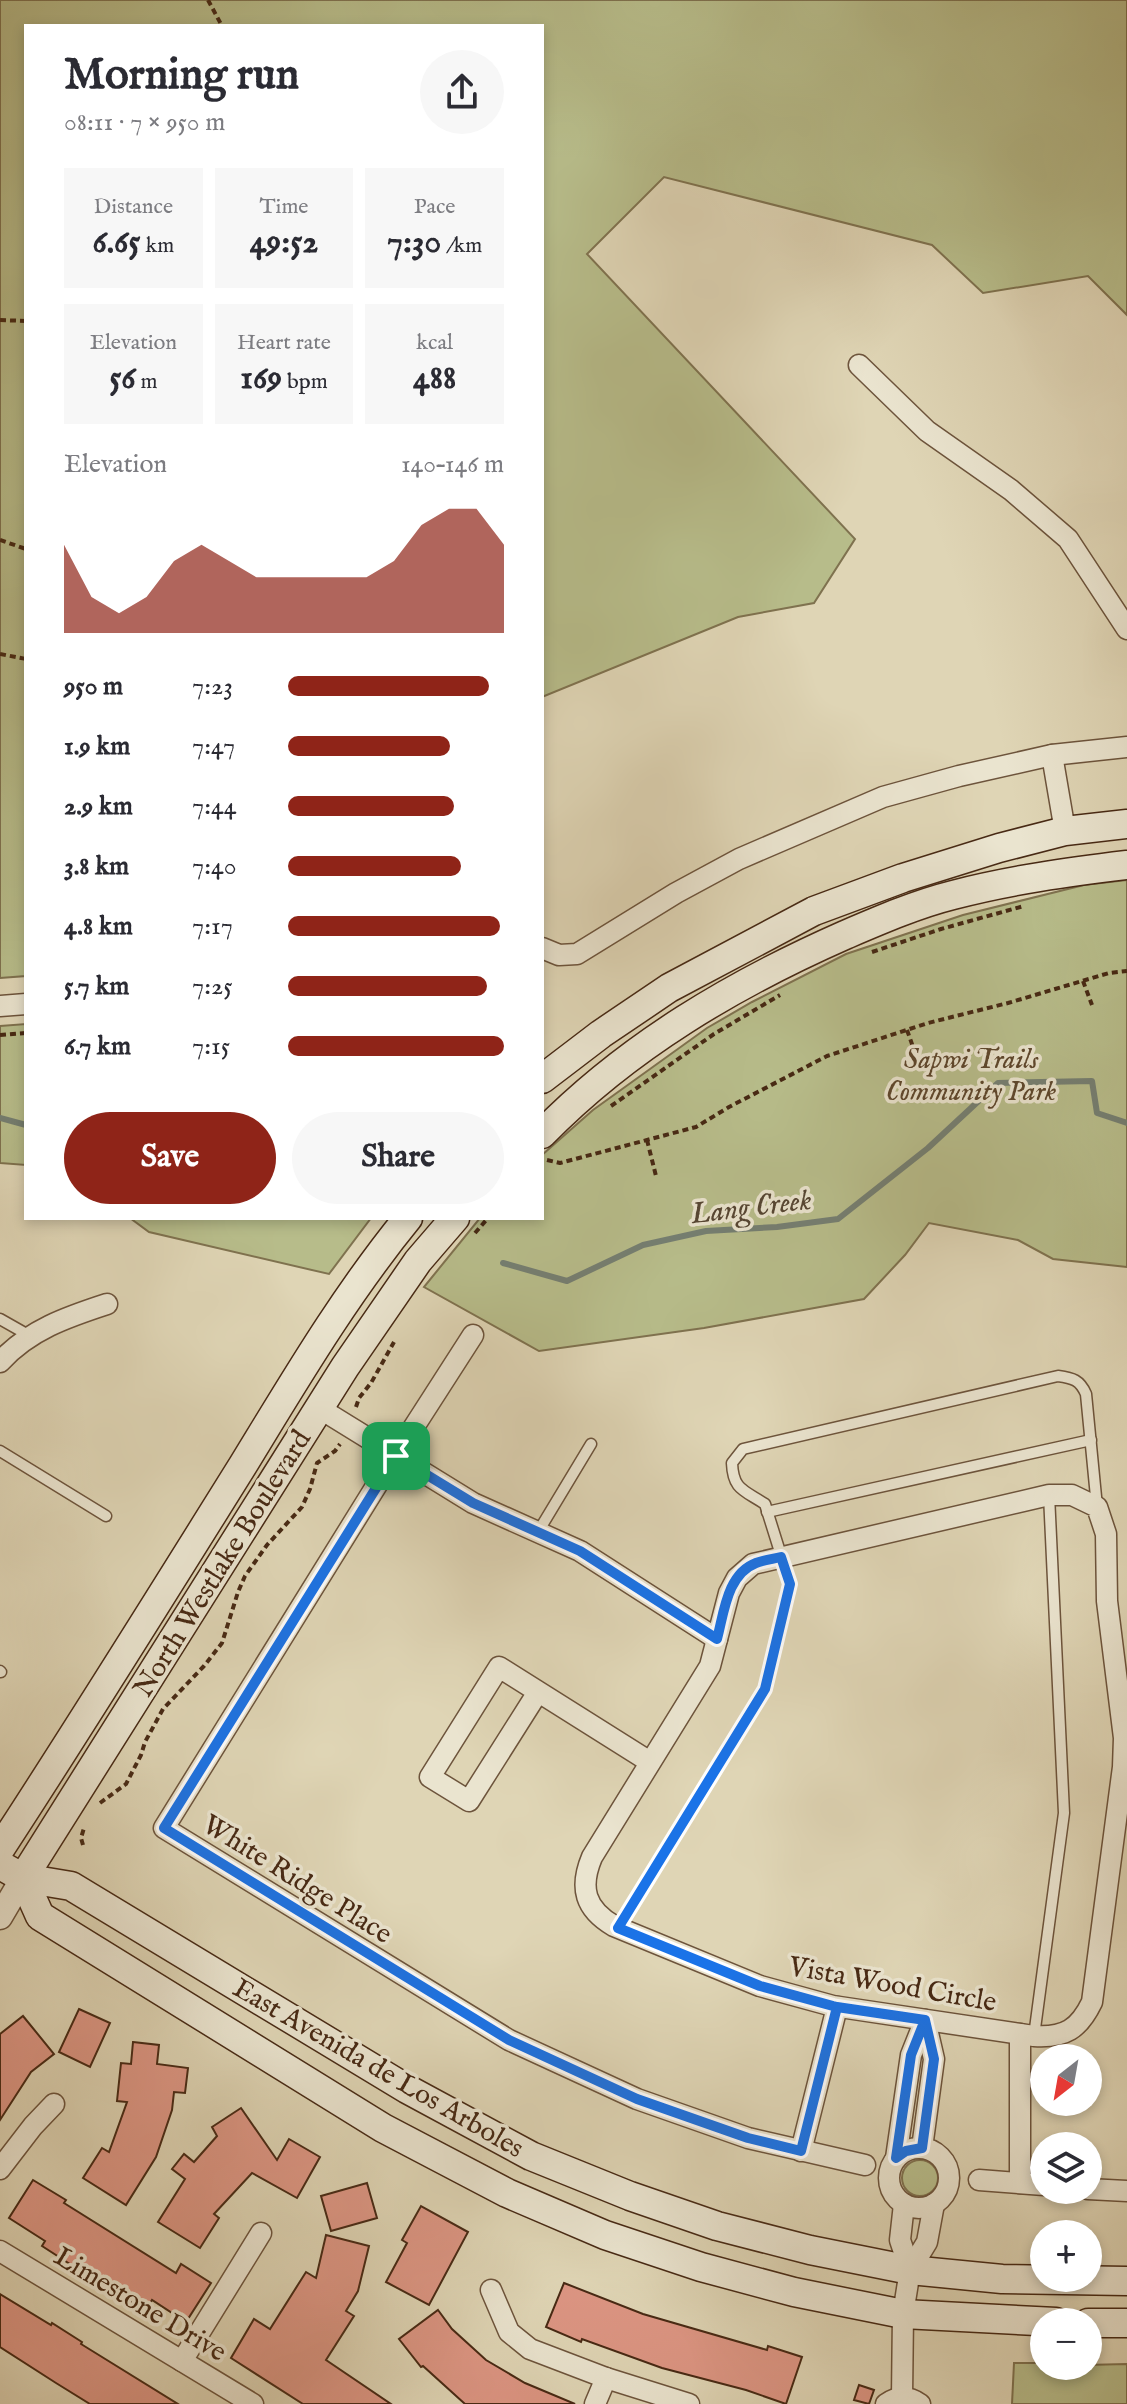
<!DOCTYPE html>
<meta charset="utf-8">
<style>
body{margin:0;font-family:"IM FELL English",serif;background:#f7f7f7;color:#2b2b33;height:100vh;display:flex;flex-direction:column;font-size:30px;white-space:nowrap}
*{box-sizing:border-box;margin:0}
p{font-size:26px;color:#7c7c81}
.icon{flex:none;width:44px;height:44px;fill:none;stroke:currentColor;stroke-width:2;stroke-linecap:round;stroke-linejoin:round}
.map{position:relative;flex:1;overflow:hidden}
.sheet{position:absolute;left:24px;top:24px;width:520px;height:1196px;display:flex;flex-direction:column;background:#fff;border-radius:0px;box-shadow:0 4px 12px #0003}
.sheet>*{flex:none}
.needle{width:52px;rotate:211deg}
.fabs{position:absolute;left:1030px;top:2044px;display:grid;gap:16px}
.fabs a{display:grid;place-items:center;width:72px;height:72px;border-radius:50%;background:#fff;box-shadow:0 4px 12px #0003;font-size:40px}
.pin{position:absolute;display:grid;place-items:center;width:68px;height:68px;color:#fff;margin:-34px;border-radius:16px;box-shadow:0 4px 12px #0006}
.round{display:grid;place-items:center;flex:none;width:84px;height:84px;border-radius:42px;background:#f7f7f7}
.summary{display:flex;align-items:center;justify-content:space-between;height:136px;padding:0 40px}
h1{font-size:44px;font-weight:700;line-height:60px}
.figures{display:grid;grid-template-columns:repeat(3,1fr);gap:12px;height:136px;padding:8px 40px}
.figures div{display:grid;align-content:center;border-radius:0px;background:#f7f7f7;text-align:center}
.figures b{font-size:34px;font-weight:700}
.figures small{font-size:22px;font-weight:400}
.figures p{font-size:22px}
.chart{height:224px;padding:16px 40px}
.chart p{display:flex;justify-content:space-between}
.chart svg{width:100%;height:144px;margin-top:8px;fill:#8f2418;opacity:.7}
.primary-button{display:flex;gap:16px;margin-top:auto;padding:16px 40px}
.primary-button a{flex:1;height:92px;border-radius:48px;background:#8f2418;color:#fff;font-size:32px;font-weight:700;line-height:92px;text-align:center}
.primary-button a+a{background:#f7f7f7;color:#2b2b33}
ul{padding:0 40px;list-style:none;font-size:26px}
li{display:grid;grid-template-columns:128px 96px 1fr;align-items:center;height:60px}
li i{height:20px;border-radius:10px;background:#8f2418}
.map>svg:first-child{display:block}
.green{fill:#b7bc8a;stroke:#7f724f;stroke-width:2}
.lines{fill:none;stroke-linecap:round;stroke-linejoin:round}
.stream{stroke:#757f72;stroke-width:6}
.building{fill:#dd9684;stroke:#472914;stroke-width:2}
.service-casing{stroke:#6d543c;stroke-width:13}
.minor-casing{stroke:#6d543c;stroke-width:23}
.tertiary-casing{stroke:#6d543c;stroke-width:27}
.secondary-casing{stroke:#472914;stroke-width:31}
.path{stroke:#472914;stroke-width:4;stroke-dasharray:6 4;stroke-linecap:butt}
.service{stroke:#eae4cf;stroke-width:10}
.minor{stroke:#eae4cf;stroke-width:20}
.tertiary{stroke:#eae4cf;stroke-width:24}
.secondary{stroke:#eae4cf;stroke-width:28}
.route-casing{stroke:#fff;stroke-width:16}
.route{stroke:#1a73e8;stroke-width:10}
.labels{text-anchor:middle;stroke-width:7;stroke-linejoin:round;paint-order:stroke}
.park-label{font-size:28px;font-style:italic;fill:#5d462c;stroke:#eae4cf}
.street-label{font-size:28px;fill:#472914;stroke:#eae4cf}
.water-label{font-size:30px;font-style:italic;fill:#564633;stroke:#eae4cf}
</style>
<div class="map">
<svg width="1127" height="2404" viewBox="0 0 1127 2404">
<rect width="100%" height="100%" fill="#dfd5b5"/>
<filter id="stains"><feTurbulence type="fractalNoise" baseFrequency=".0025" numOctaves="4"/><feColorMatrix values="0 0 0 0 .2 0 0 0 0 .09 0 0 0 0 .02 0 0 0 .5 -.17"/></filter>
<radialGradient id="worn" r=".72"><stop offset=".6" stop-color="#630" stop-opacity="0"/><stop offset="1" stop-color="#630" stop-opacity=".3"/></radialGradient>
<g class="green">
<polygon points="0,0 1127,0 1127,315 1088,276 983,293 932,245 664,177 587,254 855,539 814,603 738,617 542,697 542,26 26,26 26,976 0,978"/>
<polygon points="1127,880 1127,1267 1053,1259 1018,1240 929,1223 905,1255 864,1299 704,1328 539,1351 424,1287 480,1218 542,1218 542,1155 593,1110 707,1028 752,1002 846,954 963,915 1084,885"/>
<polygon points="26,1024 26,1165 0,1163 0,1026"/>
<polygon points="130,1218 371,1218 329,1274 149,1232"/>
<circle cx="920" cy="2178" r="18"/>
<polygon points="1014,2363 1044,2363 1044,2366 1127,2364 1127,2404 1012,2404"/>
</g>
<g class="lines">
<g class="stream">
<polyline points="0,1118 26,1125"/>
<polyline points="503,1263 567,1281 643,1245 706,1231 777,1227 838,1219 928,1148 998,1083 1092,1081 1097,1113 1127,1123"/>
</g>
</g>
<g class="building">
<polygon points="79,2009 110,2023 90,2067 59,2052"/>
<polygon points="23,2016 54,2054 31,2072 0,2120 0,2034"/>
<polygon points="133,2042 159,2045 157,2064 188,2068 185,2093 174,2092 172,2110 156,2157 126,2205 83,2178 102,2148 109,2152 127,2102 117,2101 121,2063 131,2064"/>
<polygon points="241,2108 277,2160 289,2139 320,2157 297,2198 252,2173 214,2214 219,2218 200,2248 158,2222 185,2179 172,2169 184,2154 194,2162 217,2136 212,2127"/>
<polygon points="33,2180 66,2200 64,2203 176,2273 181,2264 211,2283 186,2322 152,2300 145,2311 75,2264 73,2266 42,2246 45,2241 9,2218"/>
<polygon points="367,2183 377,2218 331,2231 321,2196"/>
<polygon points="421,2206 468,2232 429,2305 386,2282 407,2243 402,2240"/>
<polygon points="326,2235 369,2246 358,2291 346,2311 354,2316 326,2360 391,2404 303,2404 231,2358 254,2319 270,2329 306,2272 316,2278"/>
<polygon points="564,2283 643,2314 767,2350 768,2346 802,2357 786,2404 746,2390 662,2368 582,2339 581,2342 546,2327"/>
<polygon points="0,2294 51,2325 52,2323 82,2342 81,2344 178,2404 90,2404 56,2383 0,2347"/>
<polygon points="438,2310 452,2329 486,2360 525,2383 575,2404 465,2404 423,2366 421,2367 399,2339"/>
<polygon points="859,2385 874,2390 869,2404 854,2400"/>
</g>
<g class="lines">
<defs>
<g id="service">
<polyline points="0,1319 30,1336"/>
<polyline points="0,1451 106,1516"/>
<polyline points="767,1512 1091,1440"/>
<polyline points="538,1532 591,1444"/>
<polyline points="0,1671 1,1672"/>
<path d="M618,1928l147,-239 25,-105 -25,-80c-21,-14 -32,-14 -33,-41l11,-14 315,-73c15,2 22,4 28,18l11,113"/>
<polyline points="1034,2036 1064,1813 1049,1495"/>
</g>
<g id="minor">
<polyline points="859,365 927,431 1011,490 1068,539 1127,629"/>
<polyline points="1052,755 1065,831"/>
<polyline points="542,948 559,955 577,954 676,893 739,859 883,797 959,776 1052,755 1127,747"/>
<polyline points="0,1006 26,1004"/>
<polyline points="473,1335 383,1475 164,1828 509,2040 637,2099 748,2138 865,2165"/>
<path d="M0,1362c29,-32 67,-45 107,-58"/>
<polyline points="319,1408 473,1503 580,1551 717,1639"/>
<path d="M1049,1495h23l25,12 9,27 1,67 17,137 -1,29 -31,235c-13,27 -27,36 -58,34l-201,-30 -73,-20 -146,-60c-29,-17 -35,-38 -22,-69l118,-191 19,-73 8,-15 16,-14z"/>
<polyline points="538,1692 469,1801 430,1777 499,1667 650,1762"/>
<circle cx="919" cy="2178" r="30"/>
<polyline points="922,2148 934,2059 925,2020"/>
<polyline points="801,2151 837,2007"/>
<polyline points="896,2158 911,2055 925,2020"/>
<polyline points="0,2169 33,2126 54,2104"/>
<polyline points="979,2180 1044,2185"/>
<polyline points="1020,2183 1020,2034"/>
<polyline points="1088,2189 1127,2191"/>
<polyline points="904,2204 900,2240 910,2270"/>
<polyline points="0,2251 253,2404"/>
<polyline points="491,2290 509,2332 530,2349 606,2378 689,2404"/>
<polyline points="182,2361 261,2233"/>
<polyline points="902,2397 903,2314 910,2270 927,2242 934,2204"/>
<polyline points="595,2404 606,2378"/>
<path d="M886,2404c11,-8 23,-8 34,0"/>
</g>
<polyline id="tertiary" points="0,1917 23,1878"/>
<g id="secondary">
<polyline points="542,1079 601,1034 669,988 814,911 903,878 999,848 1065,831 1127,824"/>
<path d="M542,1134c86,-88 192,-150 303,-199 35,-15 72,-31 108,-40 57,-15 116,-23 174,-30"/>
<path d="M0,1849c83,-127 163,-256 243,-384 52,-85 102,-170 165,-247"/>
<polyline points="0,1865 23,1878 71,1886 407,2089 531,2156 630,2196 717,2226 810,2250 910,2270 1002,2279 1127,2281"/>
<polyline points="23,1878 40,1916 383,2128 507,2193 605,2235 701,2267 794,2292 903,2314 1056,2322"/>
<polyline points="23,1878 345,1367 418,1261 455,1218"/>
<polyline points="1088,2323 1127,2323"/>
</g>
</defs>
<use href="#service" class="service-casing"/>
<use href="#minor" class="minor-casing"/>
<use href="#tertiary" class="tertiary-casing"/>
<use href="#secondary" class="secondary-casing"/>
<g class="path">
<polyline points="208,0 222,26"/>
<polyline points="0,320 26,321"/>
<polyline points="0,540 26,549"/>
<polyline points="0,654 26,659"/>
<polyline points="872,952 941,929 1024,906"/>
<polyline points="1083,981 1092,1005"/>
<polyline points="907,1030 918,1061"/>
<polyline points="0,1035 26,1033"/>
<polyline points="611,1106 714,1034 780,995"/>
<polyline points="647,1140 656,1176"/>
<polyline points="547,1160 560,1163 696,1127 729,1107 827,1056 928,1023 1008,1003 1109,973 1127,971"/>
<polyline points="475,1233 488,1218"/>
<polyline points="356,1407 359,1398 371,1383 394,1342"/>
<polyline points="100,1803 126,1784 141,1755 145,1742 163,1709 204,1666 222,1643 238,1592 245,1576 267,1545 302,1507 310,1489 317,1463 335,1451 340,1444"/>
<polyline points="83,1845 81,1838 84,1828"/>
</g>
<use href="#service" class="service"/>
<use href="#minor" class="minor"/>
<use href="#tertiary" class="tertiary"/>
<use href="#secondary" class="secondary"/>
</g>
<g class="lines">
<defs>
<path id="route" d="M396,1456l-232,372 345,212 128,59 111,39 53,13 36,-144 88,13 9,39 -12,89 -16,3 -10,7 15,-103 14,-35 -88,-13 -4,-1 -73,-20 -142,-58 147,-239 25,-105 -9,-27c-8,2 -17,3 -25,6 -29,11 -32,50 -39,76l-137,-88 -107,-48 -77,-47"/>
</defs>
<use href="#route" class="route-casing"/>
<use href="#route" class="route"/>
</g>
<g class="labels">
<g class="park-label">
<text x="971" y="1068">Sapwi Trails<tspan x="971" dy="32">Community Park</tspan></text>
</g>
<g class="street-label">
<text transform="translate(221 1563) rotate(-58)" y="10">North Westlake Boulevard</text>
<text transform="translate(298 1878) rotate(32)" y="10">White Ridge Place</text>
<text transform="translate(893 1983) rotate(10)" y="10">Vista Wood Circle</text>
<text transform="translate(379 2067) rotate(30)" y="10">East Avenida de Los Arboles</text>
<text transform="translate(141 2303) rotate(31)" y="10">Limestone Drive</text>
</g>
<g class="water-label">
<text transform="translate(751 1206) rotate(-7)" y="10">Lang Creek</text>
</g>
</g>
<rect width="100%" height="100%" filter="url(#stains)"/>
<rect width="100%" height="100%" fill="url(#worn)"/>
</svg>
<div class="fabs">
<a><svg class="needle" viewBox="-14 -14 28 28"><path d="M0-13l5 13h-10z" fill="#e53935"/><path d="M0 13l5-13h-10z" fill="#7c7c81"/></svg></a>
<a><svg class="icon" aria-label="layers" viewBox="0 0 24 24"><path d="M12 4l9 5-9 5-9-5zM3 14l9 5 9-5"/></svg></a>
<a>+</a>
<a>−</a>
</div>
<div class="pin" style="left:396px;top:1456px;background:#1e9e55"><svg class="icon" aria-label="arrive" viewBox="0 0 24 24"><path d="M6 21V4h12l-3 4 3 4H6"/></svg></div>
<section class="sheet">
<div class="summary"><div><h1>Morning run</h1><p>08:11 · 7 × 950 m</p></div><a class="round"><svg class="icon" aria-label="share" viewBox="0 0 24 24"><path d="M12 15V3M7 8l5-5 5 5M5 13v7h14v-7"/></svg></a></div>
<div class="figures">
<div><p>Distance</p><b>6.65<small> km</small></b></div>
<div><p>Time</p><b>49:52</b></div>
<div><p>Pace</p><b>7:30<small> /km</small></b></div>
</div>
<div class="figures">
<div><p>Elevation</p><b>56<small> m</small></b></div>
<div><p>Heart rate</p><b>169<small> bpm</small></b></div>
<div><p>kcal</p><b>488</b></div>
</div>
<div class="chart"><p><span>Elevation</span>140–146 m</p>
<svg viewBox="0 0 160 44" preserveAspectRatio="none"><path d="M0 44V17L10 33L20 38L30 33L40 22L50 17L60 22L70 27L80 27L90 27L100 27L110 27L120 22L130 11L140 6L150 6L160 17V44z"/></svg>
</div>
<ul>
<li><b>950 m</b>7:23<i style="width:93%"></i></li>
<li><b>1.9 km</b>7:47<i style="width:75%"></i></li>
<li><b>2.9 km</b>7:44<i style="width:77%"></i></li>
<li><b>3.8 km</b>7:40<i style="width:80%"></i></li>
<li><b>4.8 km</b>7:17<i style="width:98%"></i></li>
<li><b>5.7 km</b>7:25<i style="width:92%"></i></li>
<li><b>6.7 km</b>7:15<i style="width:100%"></i></li>
</ul>
<div class="primary-button"><a>Save</a><a>Share</a></div>
</section>
</div>
